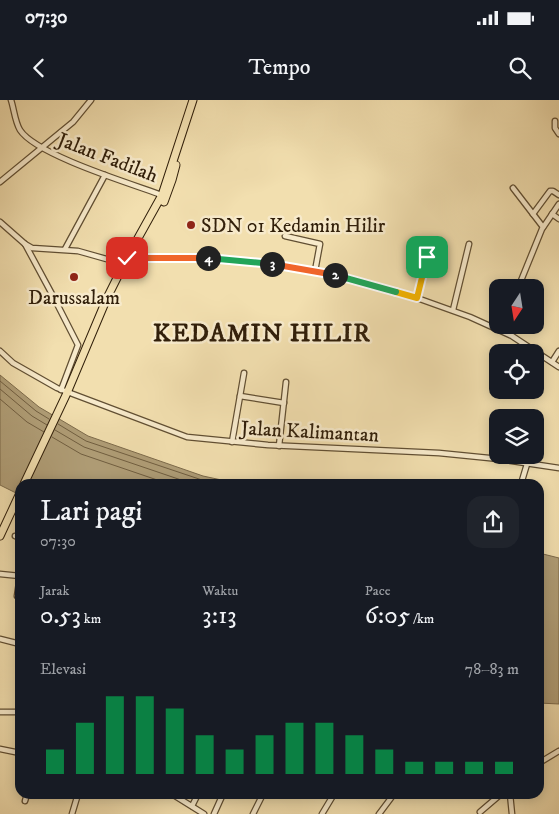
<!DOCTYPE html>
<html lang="id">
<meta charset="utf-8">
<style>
body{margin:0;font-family:"IM FELL DW Pica",serif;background:#20242c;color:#f1f3f6;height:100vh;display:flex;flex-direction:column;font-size:19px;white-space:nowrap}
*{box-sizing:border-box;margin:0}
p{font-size:16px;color:#9ea1a6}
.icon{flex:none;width:28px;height:28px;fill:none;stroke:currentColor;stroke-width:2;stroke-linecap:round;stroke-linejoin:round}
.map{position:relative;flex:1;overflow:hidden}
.panel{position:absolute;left:15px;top:379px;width:529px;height:320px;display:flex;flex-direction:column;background:#171b24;border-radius:15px;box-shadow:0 2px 12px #0003}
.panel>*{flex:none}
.needle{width:32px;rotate:192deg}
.buttons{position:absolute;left:489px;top:179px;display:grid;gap:10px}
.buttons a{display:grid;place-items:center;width:55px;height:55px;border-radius:10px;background:#171b24;box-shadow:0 2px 12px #0003;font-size:25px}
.pin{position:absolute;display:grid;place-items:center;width:42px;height:42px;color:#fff;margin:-21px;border-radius:10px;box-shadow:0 2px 8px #0006}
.km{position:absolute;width:25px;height:25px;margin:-12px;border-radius:50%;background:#222;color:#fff;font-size:14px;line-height:25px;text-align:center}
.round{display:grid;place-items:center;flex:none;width:52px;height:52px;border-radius:15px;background:#20242c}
.summary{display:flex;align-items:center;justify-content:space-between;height:85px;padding:0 25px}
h1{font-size:28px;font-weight:600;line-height:38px}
.figures{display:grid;grid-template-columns:repeat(3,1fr);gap:8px;height:85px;padding:5px 25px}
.figures div{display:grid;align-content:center}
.figures b{font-size:25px;font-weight:600}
.figures small{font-size:14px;font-weight:400}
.figures p{font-size:14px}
.chart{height:140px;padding:10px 25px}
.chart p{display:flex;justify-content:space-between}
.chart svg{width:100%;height:90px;margin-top:5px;stroke:#0b8043;stroke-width:6}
.status{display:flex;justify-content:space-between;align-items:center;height:35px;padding:0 25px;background:#171b24;direction:ltr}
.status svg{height:14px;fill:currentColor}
header{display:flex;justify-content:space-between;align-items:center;height:65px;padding:0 25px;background:#171b24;font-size:22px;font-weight:600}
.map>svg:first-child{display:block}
.water{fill:#b09e77;stroke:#7d6b4b}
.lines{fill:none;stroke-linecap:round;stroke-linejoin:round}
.shore{stroke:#705e40;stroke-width:1}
.minor-casing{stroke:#614f33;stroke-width:7}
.highway-casing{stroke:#311f0a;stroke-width:9}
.minor{stroke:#f7eacb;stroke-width:4.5}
.highway{stroke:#f2dfaf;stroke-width:7}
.split-1-casing{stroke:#fff;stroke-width:10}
.split-2-casing{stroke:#fff;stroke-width:10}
.split-3-casing{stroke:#fff;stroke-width:10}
.split-4-casing{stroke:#fff;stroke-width:10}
.split-5-casing{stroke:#fff;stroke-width:10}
.split-6-casing{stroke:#fff;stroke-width:10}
.split-1{stroke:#f5b400;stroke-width:6}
.split-2{stroke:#22a559;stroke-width:6}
.split-3{stroke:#f0652b;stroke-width:6}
.split-4{stroke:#22a559;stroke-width:6}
.split-5{stroke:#f0652b;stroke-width:6}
.split-6{stroke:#f5b400;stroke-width:6}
.poi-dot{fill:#8f2418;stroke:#f7eacb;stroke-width:2}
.labels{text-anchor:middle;stroke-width:5;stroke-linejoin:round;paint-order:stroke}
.street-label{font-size:20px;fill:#311f0a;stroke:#f7eacb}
.poi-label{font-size:20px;fill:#311f0a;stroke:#f7eacb;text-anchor:start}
.district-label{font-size:25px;font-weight:bold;letter-spacing:1px;fill:#311f0a;stroke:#f7eacb}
</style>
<div class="status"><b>07:30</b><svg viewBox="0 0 49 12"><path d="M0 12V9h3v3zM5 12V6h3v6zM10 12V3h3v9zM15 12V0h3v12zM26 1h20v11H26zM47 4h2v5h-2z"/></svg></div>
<header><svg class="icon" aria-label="back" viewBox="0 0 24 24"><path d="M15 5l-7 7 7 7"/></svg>Tempo<svg class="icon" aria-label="search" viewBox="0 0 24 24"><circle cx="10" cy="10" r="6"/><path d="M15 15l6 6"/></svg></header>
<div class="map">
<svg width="559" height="714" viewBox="0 0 559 714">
<rect width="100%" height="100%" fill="#f2dfaf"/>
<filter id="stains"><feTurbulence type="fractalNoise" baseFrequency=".004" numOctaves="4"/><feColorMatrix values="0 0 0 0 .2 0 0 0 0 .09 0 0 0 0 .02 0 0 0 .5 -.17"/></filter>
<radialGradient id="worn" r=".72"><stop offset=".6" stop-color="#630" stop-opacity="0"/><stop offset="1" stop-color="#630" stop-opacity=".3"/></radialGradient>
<g class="water">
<polygon points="0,275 39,307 88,336 203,376 240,384 20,384 20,395 0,385"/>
<polygon points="539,453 559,458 559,604 539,603"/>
</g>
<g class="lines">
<g class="shore">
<polyline points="0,281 36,311 49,319"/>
<polyline points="0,289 32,316 47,325"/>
<polyline points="0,299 27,322 44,332"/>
<polyline points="58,324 86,341 202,380 217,384"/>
<polyline points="55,330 84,347 193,384"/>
<polyline points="52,337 81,354 169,384"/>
</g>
<defs>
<g id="minor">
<path d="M11,0c3,9 4,22 9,30 16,25 112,54 142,65"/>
<polyline points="555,21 555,28 559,34"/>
<polyline points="0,82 73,22 91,0"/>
<polyline points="513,88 543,127"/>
<polyline points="533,114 550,91 553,91 559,95"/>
<polyline points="552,114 559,119"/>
<polyline points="0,122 25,144 32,148 78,151 124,164"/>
<polyline points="285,136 320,144 315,171"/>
<polyline points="25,144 53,196 78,245 61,290"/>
<polyline points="65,149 105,75"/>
<polyline points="127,158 210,158 269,164 329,173 417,198 470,217 512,236 559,267"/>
<polyline points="518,188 542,129 559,104"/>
<polyline points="417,198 427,157"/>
<polyline points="453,210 469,144"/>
<polyline points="0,251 13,263 57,288 187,337 268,345 439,353 499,359 559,368"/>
<polyline points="552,262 559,251"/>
<polyline points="240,296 284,303"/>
<polyline points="232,342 244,273"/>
<polyline points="279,346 286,282"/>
<polyline points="521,384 527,364"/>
<polyline points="15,436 20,437"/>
<polyline points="0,474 20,476"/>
<polyline points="17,496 20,476"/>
<polyline points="0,539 20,544"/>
<polyline points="0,612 20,612"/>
<polyline points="0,649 20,653"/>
<polyline points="539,663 559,651"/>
<polyline points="172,694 204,714"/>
<polyline points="510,694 512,714"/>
<polyline points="25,701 27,694"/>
<polyline points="192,706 198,694"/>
<polyline points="480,712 501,694"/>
<polyline points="72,714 78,694"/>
<polyline points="214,714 223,694"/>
<polyline points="253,714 263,694"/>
<polyline points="322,714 334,694"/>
<polyline points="379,714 394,694"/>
</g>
<g id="highway">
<polyline points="164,102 172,80 176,65"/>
<polyline points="24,384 67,293 107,198 127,158 162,95 193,0"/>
<polyline points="0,436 20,393"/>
</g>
</defs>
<use href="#minor" class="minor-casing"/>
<use href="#highway" class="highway-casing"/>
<use href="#minor" class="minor"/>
<use href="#highway" class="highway"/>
</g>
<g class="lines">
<defs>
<polyline id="split-1" points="396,192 417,198 427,157"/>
<polyline id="split-2" points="335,175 396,192"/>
<polyline id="split-3" points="272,164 335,175"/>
<polyline id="split-4" points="208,158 272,164"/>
<polyline id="split-5" points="144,158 208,158"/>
<polyline id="split-6" points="127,158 144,158"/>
</defs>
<use href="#split-1" class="split-1-casing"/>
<use href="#split-2" class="split-2-casing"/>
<use href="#split-3" class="split-3-casing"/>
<use href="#split-4" class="split-4-casing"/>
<use href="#split-5" class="split-5-casing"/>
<use href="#split-6" class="split-6-casing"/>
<use href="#split-1" class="split-1"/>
<use href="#split-2" class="split-2"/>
<use href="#split-3" class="split-3"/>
<use href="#split-4" class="split-4"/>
<use href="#split-5" class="split-5"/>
<use href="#split-6" class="split-6"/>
</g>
<g class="poi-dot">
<circle cx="191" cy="125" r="5"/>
<circle cx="74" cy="177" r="5"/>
</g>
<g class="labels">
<g class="street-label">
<text transform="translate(108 57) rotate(21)" y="7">Jalan Fadilah</text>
<text transform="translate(310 331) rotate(3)" y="7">Jalan Kalimantan</text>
</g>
<g class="poi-label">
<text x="201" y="132">SDN 01 Kedamin Hilir</text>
<text x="74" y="204" text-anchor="middle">Darussalam</text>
</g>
<g class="district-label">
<text x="262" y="241">KEDAMIN HILIR</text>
</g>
</g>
<rect width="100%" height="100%" filter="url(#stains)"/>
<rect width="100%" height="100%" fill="url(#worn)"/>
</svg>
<div class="buttons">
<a><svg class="needle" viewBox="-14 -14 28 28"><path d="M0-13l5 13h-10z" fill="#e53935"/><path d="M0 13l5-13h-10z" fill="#9ea1a6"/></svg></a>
<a><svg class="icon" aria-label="locate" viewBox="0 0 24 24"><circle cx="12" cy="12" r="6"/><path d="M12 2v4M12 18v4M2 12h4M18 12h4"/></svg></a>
<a><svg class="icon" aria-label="layers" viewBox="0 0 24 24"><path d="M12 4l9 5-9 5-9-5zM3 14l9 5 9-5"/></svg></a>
</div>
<div class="pin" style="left:427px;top:157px;background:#1e9e55"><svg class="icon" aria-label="arrive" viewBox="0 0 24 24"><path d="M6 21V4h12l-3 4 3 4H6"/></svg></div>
<div class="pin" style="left:127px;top:158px;background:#d93025"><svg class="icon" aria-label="check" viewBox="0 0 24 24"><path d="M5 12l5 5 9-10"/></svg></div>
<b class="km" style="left:335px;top:175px">2</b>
<b class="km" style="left:272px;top:164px">3</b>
<b class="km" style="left:208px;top:158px">4</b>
<section class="panel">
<div class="summary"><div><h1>Lari pagi</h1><p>07:30</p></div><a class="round"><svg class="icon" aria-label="share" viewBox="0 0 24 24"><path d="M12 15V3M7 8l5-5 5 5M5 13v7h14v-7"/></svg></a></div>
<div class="figures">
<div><p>Jarak</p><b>0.53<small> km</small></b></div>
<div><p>Waktu</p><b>3:13</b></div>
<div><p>Pace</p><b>6:05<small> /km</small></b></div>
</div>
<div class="chart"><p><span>Elevasi</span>78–83 m</p>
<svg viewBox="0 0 160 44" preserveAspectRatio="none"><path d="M5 44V32M15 44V19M25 44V6M35 44V6M45 44V12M55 44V25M65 44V32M75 44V25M85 44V19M95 44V19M105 44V25M115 44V32M125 44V38M135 44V38M145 44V38M155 44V38"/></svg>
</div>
</section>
</div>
